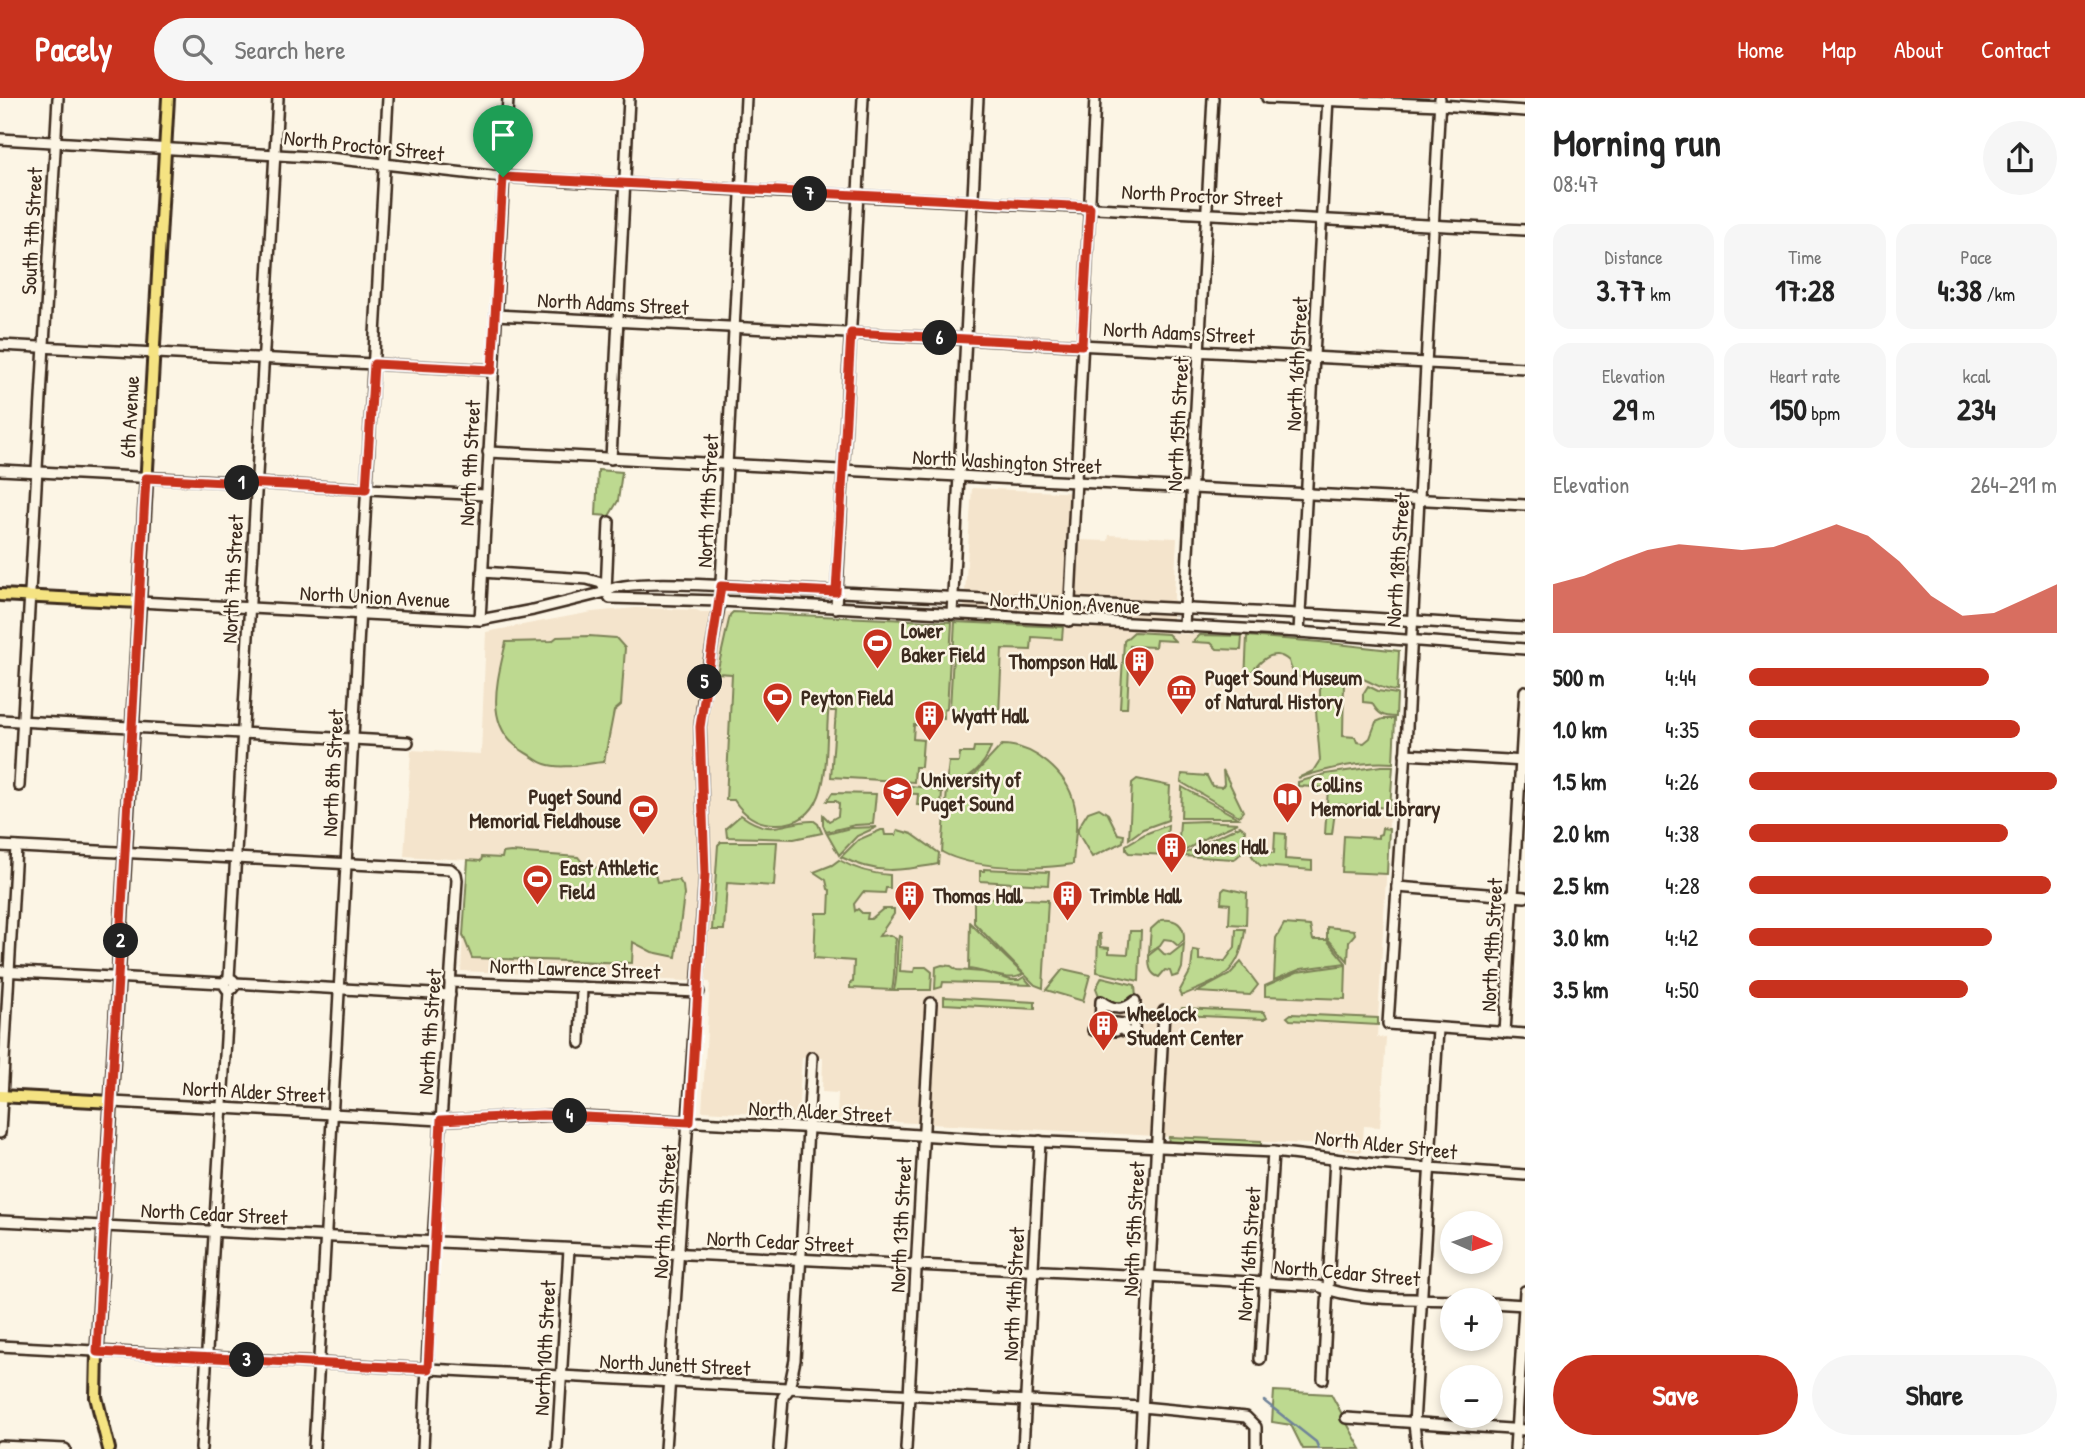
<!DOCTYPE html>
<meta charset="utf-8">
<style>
body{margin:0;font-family:"Patrick Hand",sans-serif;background:#f6f6f6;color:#222;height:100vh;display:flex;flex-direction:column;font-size:26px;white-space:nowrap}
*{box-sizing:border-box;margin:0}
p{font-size:23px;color:#767676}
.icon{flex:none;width:38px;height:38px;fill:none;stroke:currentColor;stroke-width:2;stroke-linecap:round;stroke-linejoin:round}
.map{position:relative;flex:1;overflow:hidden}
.sheet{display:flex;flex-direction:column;background:#fff;width:560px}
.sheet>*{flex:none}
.needle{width:46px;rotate:93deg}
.controls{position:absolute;left:1440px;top:1113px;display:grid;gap:14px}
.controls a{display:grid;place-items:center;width:63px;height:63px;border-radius:50%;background:#fff;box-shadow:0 4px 10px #0003;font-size:35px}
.pin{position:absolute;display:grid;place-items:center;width:60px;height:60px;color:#fff;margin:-72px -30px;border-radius:50% 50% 50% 0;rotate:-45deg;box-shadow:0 0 7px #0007}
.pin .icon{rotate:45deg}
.km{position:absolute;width:35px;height:35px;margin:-18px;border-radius:50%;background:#222;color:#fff;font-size:19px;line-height:35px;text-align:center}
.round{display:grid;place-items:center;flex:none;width:74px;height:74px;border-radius:37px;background:#f6f6f6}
.head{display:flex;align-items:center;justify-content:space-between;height:119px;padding:0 28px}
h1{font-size:38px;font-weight:700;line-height:52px}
.figures{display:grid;grid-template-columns:repeat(3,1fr);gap:10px;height:119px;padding:7px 28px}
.figures div{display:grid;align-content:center;border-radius:18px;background:#f6f6f6;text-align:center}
.figures b{font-size:30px;font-weight:700}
.figures small{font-size:19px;font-weight:400}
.figures p{font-size:19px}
.chart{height:196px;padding:14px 28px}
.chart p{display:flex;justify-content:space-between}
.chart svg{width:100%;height:126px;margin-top:7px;fill:#c8321e;opacity:.7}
.button{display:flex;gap:14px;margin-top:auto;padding:14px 28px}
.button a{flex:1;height:80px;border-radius:42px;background:#c8321e;color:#fff;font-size:28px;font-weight:700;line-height:80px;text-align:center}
.button a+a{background:#f6f6f6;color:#222}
ul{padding:0 28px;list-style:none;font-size:23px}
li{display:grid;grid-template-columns:112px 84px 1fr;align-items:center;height:52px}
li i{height:18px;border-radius:9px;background:#c8321e}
header{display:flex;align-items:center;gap:42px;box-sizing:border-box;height:98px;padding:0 35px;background:#c8321e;color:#fff}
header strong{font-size:33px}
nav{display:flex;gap:38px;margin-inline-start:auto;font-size:24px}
.search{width:490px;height:63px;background:#f6f6f6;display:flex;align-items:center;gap:18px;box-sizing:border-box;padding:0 24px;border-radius:38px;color:#767676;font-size:26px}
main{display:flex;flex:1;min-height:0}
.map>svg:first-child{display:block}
.built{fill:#f4e4cc}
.green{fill:#bdd990;stroke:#7c8257;stroke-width:2}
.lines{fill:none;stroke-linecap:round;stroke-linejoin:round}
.stream{stroke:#6f8399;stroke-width:2.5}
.minor-casing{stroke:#3b2a1e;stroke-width:14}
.major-casing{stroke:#3b2a1e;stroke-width:16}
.minor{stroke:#fcf5e5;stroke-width:9}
.major{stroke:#f5e382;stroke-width:10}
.route-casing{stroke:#fff;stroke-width:14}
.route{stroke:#c8321e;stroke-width:9}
.labels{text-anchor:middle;stroke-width:5;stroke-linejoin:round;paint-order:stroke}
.street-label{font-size:21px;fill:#3b2a1e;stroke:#fcf5e5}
.poi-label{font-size:21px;font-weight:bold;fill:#3b2a1e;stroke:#fcf5e5;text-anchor:start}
</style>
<header>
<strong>Pacely</strong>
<div class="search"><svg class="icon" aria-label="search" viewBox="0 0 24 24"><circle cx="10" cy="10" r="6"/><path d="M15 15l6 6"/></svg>Search here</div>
<nav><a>Home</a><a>Map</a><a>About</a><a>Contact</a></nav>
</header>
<main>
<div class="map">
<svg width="1525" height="1351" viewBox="0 0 1525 1351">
<rect width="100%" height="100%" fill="#fcf5e5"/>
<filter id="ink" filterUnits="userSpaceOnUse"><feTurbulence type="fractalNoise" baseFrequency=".0143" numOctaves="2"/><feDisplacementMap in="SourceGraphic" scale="14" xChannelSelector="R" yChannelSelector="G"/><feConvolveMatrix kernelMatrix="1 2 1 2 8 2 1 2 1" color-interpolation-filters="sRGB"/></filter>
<g filter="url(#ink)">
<polygon class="built" points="972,390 1081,395 1079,442 1108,443 1109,437 1177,440 1172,535 1316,543 1399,553 1377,939 1386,940 1380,1029 1364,1028 1362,1054 1343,1052 1343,1048 837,1021 838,995 822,994 823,960 802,959 798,1018 702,1013 710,884 461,873 467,762 404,758 411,652 481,656 486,534 592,514 636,510 696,512 701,514 737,514 963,524"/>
<g class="green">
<polygon points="598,372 622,374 618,403 609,418 596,417"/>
<path d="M733,514l219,10 -5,87 -3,1v8l-7,-1v-10l-12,2 -1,16h-10l-1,14 10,1 -2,27h-6l-1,15 -83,-5 5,-66h-5v-5l-2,-1c-6,40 9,121 -54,119 -18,0 -32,-10 -41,-24h-8l6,-126 -15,-1 13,-58z"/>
<polygon points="955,524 1063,529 1062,541 1032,539 1031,552 1002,551 999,616 952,613 950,609"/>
<polygon points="1134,534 1168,536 1175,543 1156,542 1155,549 1130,548 1127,610 1120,610 1124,543"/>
<polygon points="1200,537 1242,538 1241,552 1217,551 1211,545 1193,544"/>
<path d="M589,538l27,2 9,10 -4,57 -7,6 -10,51c-17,1 -42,8 -59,2 -7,-2 -13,-8 -19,-11 -44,-24 -29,-71 -20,-111l46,-1 5,-4z"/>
<path d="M1247,538l73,6 79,9 -2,40c-20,-1 -31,-16 -51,-15l-2,5 -1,55 12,1 2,5 7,1 6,-5 6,-16 7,-3h12l-2,44c-31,-3 -65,6 -95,15l15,-7 7,-11 -4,-50 4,-12v-15c-14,-9 -25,3 -31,-22 -18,-17 -34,6 -44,20z"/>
<path d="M1368,588l10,5 19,3 -1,23c-13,0 -18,-3 -24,-14l-9,-1v-8z"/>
<path d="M1002,647c32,0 65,28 72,58 5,19 0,42 -1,61 -34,6 -101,5 -131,-12l5,-62 28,-16z"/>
<path d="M974,649h17c-6,20 -25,35 -45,39l3,-24h10l1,-9h13z"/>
<polygon points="1381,668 1393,668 1390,710 1336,706 1332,736 1325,736 1328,690 1298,688 1298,684 1326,676"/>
<polygon points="1223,672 1243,713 1239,718 1181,684 1182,676 1207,678 1212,688 1222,689 1224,686"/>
<polygon points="1137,681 1170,688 1168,722 1143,731 1129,741 1132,685"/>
<polygon points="891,686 939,691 939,694 942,695 941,708 917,707 918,696 891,695"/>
<polygon points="1182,689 1238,720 1181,720"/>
<polygon points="832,695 876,696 873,726 855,727 826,734 823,727 823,717 829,723 838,718 839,706 836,703 827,703"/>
<polygon points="1099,710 1108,716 1118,736 1124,737 1123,744 1092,759 1078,735 1078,730 1088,714"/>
<path d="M741,717c32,24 44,5 73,6l4,3 4,9 -28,6 -67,-2 -1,-9z"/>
<polygon points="1205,723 1238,725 1207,739 1178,757 1180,724"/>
<polygon points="1168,727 1166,757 1129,755 1126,752 1126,747 1145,736"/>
<path d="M1240,728l5,4c-1,12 1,23 -11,29l-53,-3 23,-13z"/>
<polygon points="877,729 857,738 839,757 827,736 850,730"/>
<polygon points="1382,730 1389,731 1387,776 1342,774 1344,738 1378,740 1378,737 1381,736"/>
<path d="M881,732h3l1,5h11l2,-5 14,4 27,19 -1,11c-38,7 -61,11 -97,-7l17,-17z"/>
<path d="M1275,735l11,1 -1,25 27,2v9l-51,-4c-8,-6 -12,-14 -14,-24h7v9l20,2z"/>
<polygon points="721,744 777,744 774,788 727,785 724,832 712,832 718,747"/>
<polygon points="511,754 578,759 582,764 597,770 655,776 657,784 679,782 683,788 684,797 676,859 652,854 633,844 632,865 472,860 463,837 468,762 481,763 482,759 502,760 503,755"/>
<path d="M839,762c16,9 32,14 51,15v13h-4l-1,5 -22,-1 -9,12 1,7 3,-2 4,4h6l-1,6h4l12,-10h11v5l-15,22 11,-1 6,4c-3,18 0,34 -4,51l-42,-2v-5l3,-1 1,-21 -40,-3 2,-45h13l1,-23 -2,-1 -2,-9 -12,-8 18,-7z"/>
<polygon points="984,771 1049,774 1048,787 980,783 980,773 984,773"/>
<polygon points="1225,790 1247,795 1246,827 1229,826 1230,806 1221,805 1222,793"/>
<polygon points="974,799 1048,802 1043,890 1035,887 974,825"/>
<path d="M1161,822c15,-2 24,5 23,20l-6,6 -7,-6 -7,-1 -4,6 -11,7 2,-23z"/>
<path d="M970,825l53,51c-13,10 -38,-4 -54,-5z"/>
<polygon points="1284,826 1310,828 1313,842 1327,842 1346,865 1301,871 1274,882 1276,840"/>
<polygon points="1327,829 1354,832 1355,836 1349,843 1348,863 1327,840"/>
<path d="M1236,831h9c-4,46 -26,51 -64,67l-2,-4 12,-22 2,-20 6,1v9l26,1 10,-14z"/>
<polygon points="1130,833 1141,833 1139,883 1097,874 1098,836 1100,836 1101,849 1109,850 1109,855 1128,856"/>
<path d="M899,838l3,1 -2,34 14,1 1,-5h11l6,5 -1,18h-37c5,-18 1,-36 5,-54z"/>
<path d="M1184,846l-2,24 -3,7 -7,2 -2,-6 -5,-1 -6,7c-10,-3 -10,-12 -10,-22l9,-7 6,6 6,1z"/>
<polygon points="1241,864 1258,887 1250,897 1197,894 1229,877"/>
<polygon points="942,867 951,868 957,872 983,874 1011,882 1019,882 1024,879 1031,887 943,884 942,889 935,891 936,869"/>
<polygon points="1346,867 1345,901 1265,898 1265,888 1297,874"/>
<polygon points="1063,871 1090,877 1083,903 1046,892"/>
<polygon points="1102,879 1135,887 1136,900 1125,909 1101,903 1096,890"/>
<polygon points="944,899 1035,904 1035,911 944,906"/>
<polygon points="1182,910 1264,914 1267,919 1264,921 1182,917 1178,914"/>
<polygon points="1291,916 1378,920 1378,927 1290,922 1287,919"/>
<polygon points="1169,1039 1261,1043 1261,1049 1168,1045"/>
<polygon points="1274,1293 1331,1296 1361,1351 1303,1351 1291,1327 1272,1324"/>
</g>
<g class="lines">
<polyline class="stream" points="1264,1303 1316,1344 1319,1351"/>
<defs>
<g id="minor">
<polyline points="1267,0 1440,7 1525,13"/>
<polyline points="1440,0 1405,667 1388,926 1525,936"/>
<polyline points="0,41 330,60 492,78 567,83 1525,132"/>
<polyline points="496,217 1525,270"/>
<polyline points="0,247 492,272"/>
<polyline points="488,354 1525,407"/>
<polyline points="611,361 629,0"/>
<polyline points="0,372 486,397"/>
<polyline points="482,474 587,481 601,485 610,500 720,503 1299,534 1525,551"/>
<polyline points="606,494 609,424"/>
<path d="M139,504l341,18 53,-10 73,-18c14,-15 131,-5 157,-4 178,10 356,17 535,26 75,3 151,10 227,14"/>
<polyline points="836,510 863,0"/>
<polyline points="952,516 978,0"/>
<polyline points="480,522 508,0"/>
<polyline points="1069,523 1095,0"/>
<polyline points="1184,528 1213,0"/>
<polyline points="1299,534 1328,0"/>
<polyline points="0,622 408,644"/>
<polyline points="1405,656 1525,663"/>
<polyline points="19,688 58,0"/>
<polyline points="0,748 450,771 456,776 457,782 433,1144 423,1351"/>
<polyline points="1397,789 1525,799"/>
<polyline points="0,873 223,885 229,880 233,882 235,887 232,891 227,891 223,885"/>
<polyline points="229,880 278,0"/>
<polyline points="450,884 699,894"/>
<polyline points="235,885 450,897"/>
<path d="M1101,903c11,9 24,10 34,0l-1,32 -10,-2v-7l-8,-1v8l-16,-3 -7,2 7,-6z"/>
<polyline points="1505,935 1525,593"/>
<polyline points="580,945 582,889"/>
<polyline points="112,1004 441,1022 559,1017 799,1029 979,1041 1273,1054 1376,1066 1525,1077"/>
<polyline points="0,1035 16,749"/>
<path d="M0,1123l1148,55 170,10c41,16 91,12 134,14"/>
<polyline points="1491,1205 1525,1207"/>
<polyline points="0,1248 1142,1309 1246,1319 1256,1329 1256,1351"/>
<polyline points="1260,1261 1273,1054"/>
<polyline points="1323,1281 1335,1061"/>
<polyline points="1346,1320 1525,1332"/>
<polyline points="0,1348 65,1351"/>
<polyline points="201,1351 229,892"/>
<polyline points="314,1351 388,0"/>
<polyline points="557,1351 569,1151"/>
<polyline points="665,1351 705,777 700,629 705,587 720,503 746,0"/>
<polyline points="779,1351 783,1299 789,1291 795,1262 812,959"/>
<polyline points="906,1351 931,905"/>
<polyline points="1023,1351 1040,1043"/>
<polyline points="1140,1351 1164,913"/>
<polyline points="1417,1351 1414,1326 1438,931"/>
<polyline points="1515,1351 1525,1193"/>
</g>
<g id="major">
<polyline points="0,497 139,504"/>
<polyline points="0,998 112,1004"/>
<polyline points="109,1351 96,1299 97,1254 168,0"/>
</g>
</defs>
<use href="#minor" class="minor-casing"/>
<use href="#major" class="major-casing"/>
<use href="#minor" class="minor"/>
<use href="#major" class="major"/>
</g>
</g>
<g class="lines" filter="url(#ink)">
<defs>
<polygon id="route" points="503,79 1090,109 1082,247 851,235 836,494 721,488 700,629 705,776 690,1024 542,1017 441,1022 428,1271 97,1254 146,380 366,391 374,266 492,272"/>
</defs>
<use href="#route" class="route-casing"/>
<use href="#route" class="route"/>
</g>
<defs>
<symbol id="stadium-pin" viewBox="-11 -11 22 30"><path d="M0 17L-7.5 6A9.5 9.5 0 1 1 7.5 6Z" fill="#c8321e" stroke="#fcf5e5"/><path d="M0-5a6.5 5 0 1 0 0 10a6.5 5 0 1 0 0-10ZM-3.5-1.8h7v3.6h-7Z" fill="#fff"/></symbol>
<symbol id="building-pin" viewBox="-11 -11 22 30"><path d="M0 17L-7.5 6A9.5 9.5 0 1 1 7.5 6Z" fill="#c8321e" stroke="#fcf5e5"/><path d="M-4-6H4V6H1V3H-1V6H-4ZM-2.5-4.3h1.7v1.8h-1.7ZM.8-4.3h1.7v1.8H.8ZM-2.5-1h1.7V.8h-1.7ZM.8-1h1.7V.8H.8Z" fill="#fff"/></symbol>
<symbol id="museum-pin" viewBox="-11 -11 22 30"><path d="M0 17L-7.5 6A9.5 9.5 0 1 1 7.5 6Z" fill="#c8321e" stroke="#fcf5e5"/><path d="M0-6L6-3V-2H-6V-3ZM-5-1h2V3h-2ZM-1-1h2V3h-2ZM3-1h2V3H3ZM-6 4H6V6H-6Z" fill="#fff"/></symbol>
<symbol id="university-pin" viewBox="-11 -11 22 30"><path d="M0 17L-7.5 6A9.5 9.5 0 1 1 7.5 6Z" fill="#c8321e" stroke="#fcf5e5"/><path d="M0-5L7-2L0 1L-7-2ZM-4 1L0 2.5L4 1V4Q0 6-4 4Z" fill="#fff"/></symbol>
<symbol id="library-pin" viewBox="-11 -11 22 30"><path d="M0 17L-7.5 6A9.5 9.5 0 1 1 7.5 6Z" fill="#c8321e" stroke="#fcf5e5"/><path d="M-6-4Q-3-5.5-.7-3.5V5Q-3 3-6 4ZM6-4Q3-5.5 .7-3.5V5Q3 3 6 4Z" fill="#fff"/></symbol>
</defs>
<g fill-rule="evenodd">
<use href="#stadium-pin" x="860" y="528" width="35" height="47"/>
<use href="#building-pin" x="1122" y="546" width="35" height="47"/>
<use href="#museum-pin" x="1164" y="574" width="35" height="47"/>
<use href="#stadium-pin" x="760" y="582" width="35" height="47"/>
<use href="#building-pin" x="912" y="600" width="35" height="47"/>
<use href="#university-pin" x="880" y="676" width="35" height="47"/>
<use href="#library-pin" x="1270" y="682" width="35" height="47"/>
<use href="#stadium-pin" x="626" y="694" width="35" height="47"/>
<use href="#building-pin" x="1154" y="732" width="35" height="47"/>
<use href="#stadium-pin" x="520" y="764" width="35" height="47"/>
<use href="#building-pin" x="892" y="780" width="35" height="47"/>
<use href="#building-pin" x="1050" y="780" width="35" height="47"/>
<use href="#building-pin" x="1086" y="910" width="35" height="47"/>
</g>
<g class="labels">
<g class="street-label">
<text transform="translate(364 48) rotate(6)" y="7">North Proctor Street</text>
<text transform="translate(1202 98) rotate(3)" y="7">North Proctor Street</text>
<text transform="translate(32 133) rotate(-87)" y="7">South 7th Street</text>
<text transform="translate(613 206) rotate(3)" y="7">North Adams Street</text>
<text transform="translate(1179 235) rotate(3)" y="7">North Adams Street</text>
<text transform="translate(1297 266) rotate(-87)" y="7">North 16th Street</text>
<text transform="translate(130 319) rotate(-87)" y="7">6th Avenue</text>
<text transform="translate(1178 326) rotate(-87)" y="7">North 15th Street</text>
<text transform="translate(1007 364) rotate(3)" y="7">North Washington Street</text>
<text transform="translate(470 365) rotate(-87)" y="7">North 9th Street</text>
<text transform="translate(708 403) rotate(-87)" y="7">North 11th Street</text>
<text transform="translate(1398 462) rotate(-86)" y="7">North 18th Street</text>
<text transform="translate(233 481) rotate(-87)" y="7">North 7th Street</text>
<text transform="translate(375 499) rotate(3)" y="7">North Union Avenue</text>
<text transform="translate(1065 505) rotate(3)" y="7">North Union Avenue</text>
<text transform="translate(333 675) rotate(-87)" y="7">North 8th Street</text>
<text transform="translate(1492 847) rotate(-87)" y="7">North 19th Street</text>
<text transform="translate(575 871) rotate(2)" y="7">North Lawrence Street</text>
<text transform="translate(430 934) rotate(-86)" y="7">North 9th Street</text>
<text transform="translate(254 994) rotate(3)" y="7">North Alder Street</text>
<text transform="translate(820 1014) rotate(3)" y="7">North Alder Street</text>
<text transform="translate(1386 1047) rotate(6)" y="7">North Alder Street</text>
<text transform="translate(665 1114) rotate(-86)" y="7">North 11th Street</text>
<text transform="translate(214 1116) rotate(3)" y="7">North Cedar Street</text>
<text transform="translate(901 1127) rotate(-87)" y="7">North 13th Street</text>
<text transform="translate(1134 1131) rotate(-87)" y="7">North 15th Street</text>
<text transform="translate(780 1144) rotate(3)" y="7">North Cedar Street</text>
<text transform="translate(1249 1156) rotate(-86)" y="7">North 16th Street</text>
<text transform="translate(1347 1175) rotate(5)" y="7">North Cedar Street</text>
<text transform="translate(1014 1196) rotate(-87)" y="7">North 14th Street</text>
<text transform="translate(545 1250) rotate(-87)" y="7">North 10th Street</text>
<text transform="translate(675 1267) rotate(3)" y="7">North Junett Street</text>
</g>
<g class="poi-label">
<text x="901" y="540">Lower<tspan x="901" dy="24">Baker Field</tspan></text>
<text x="1117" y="571" text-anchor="end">Thompson Hall</text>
<text x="1205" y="587">Puget Sound Museum<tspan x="1205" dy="24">of Natural History</tspan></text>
<text x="801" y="607">Peyton Field</text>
<text x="952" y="625">Wyatt Hall</text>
<text x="921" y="689">University of<tspan x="921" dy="24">Puget Sound</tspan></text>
<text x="1311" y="694">Collins<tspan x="1311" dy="24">Memorial Library</tspan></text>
<text x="621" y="706" text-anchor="end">Puget Sound<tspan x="621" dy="24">Memorial Fieldhouse</tspan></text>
<text x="1194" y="756">Jones Hall</text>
<text x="560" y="777">East Athletic<tspan x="560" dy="24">Field</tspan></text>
<text x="933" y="805">Thomas Hall</text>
<text x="1090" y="805">Trimble Hall</text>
<text x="1127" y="923">Wheelock<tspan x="1127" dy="24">Student Center</tspan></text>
</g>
</g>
</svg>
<div class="controls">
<a><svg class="needle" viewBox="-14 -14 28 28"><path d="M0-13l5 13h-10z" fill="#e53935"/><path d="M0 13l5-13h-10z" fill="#767676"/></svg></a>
<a>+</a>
<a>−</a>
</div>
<div class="pin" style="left:503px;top:79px;background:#1e9e55"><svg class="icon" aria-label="arrive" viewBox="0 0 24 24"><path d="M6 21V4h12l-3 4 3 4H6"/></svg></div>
<b class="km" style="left:242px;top:385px">1</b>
<b class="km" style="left:121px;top:843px">2</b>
<b class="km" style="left:247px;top:1262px">3</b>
<b class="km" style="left:570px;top:1018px">4</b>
<b class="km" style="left:705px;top:584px">5</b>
<b class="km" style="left:940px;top:240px">6</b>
<b class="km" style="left:810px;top:96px">7</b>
</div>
<section class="sheet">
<div class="head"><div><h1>Morning run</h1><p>08:47</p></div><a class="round"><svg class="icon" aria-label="share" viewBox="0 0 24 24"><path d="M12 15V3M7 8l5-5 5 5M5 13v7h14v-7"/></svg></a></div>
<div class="figures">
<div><p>Distance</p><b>3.77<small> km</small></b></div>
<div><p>Time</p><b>17:28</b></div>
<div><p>Pace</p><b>4:38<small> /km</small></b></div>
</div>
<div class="figures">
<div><p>Elevation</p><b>29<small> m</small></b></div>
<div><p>Heart rate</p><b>150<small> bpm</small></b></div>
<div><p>kcal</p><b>234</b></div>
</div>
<div class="chart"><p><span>Elevation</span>264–291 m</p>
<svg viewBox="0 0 160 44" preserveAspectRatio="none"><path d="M0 44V27L10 24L20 19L30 15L40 13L50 14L60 15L70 14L80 10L90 6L100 10L110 19L120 31L130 38L140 37L150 32L160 27V44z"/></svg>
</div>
<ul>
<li><b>500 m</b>4:44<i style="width:78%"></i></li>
<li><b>1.0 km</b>4:35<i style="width:88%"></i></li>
<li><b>1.5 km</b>4:26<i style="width:100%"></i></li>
<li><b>2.0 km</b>4:38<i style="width:84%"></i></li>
<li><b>2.5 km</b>4:28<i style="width:98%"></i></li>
<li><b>3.0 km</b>4:42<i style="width:79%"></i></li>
<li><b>3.5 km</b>4:50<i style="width:71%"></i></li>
</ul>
<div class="button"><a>Save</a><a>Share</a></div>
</section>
</main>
